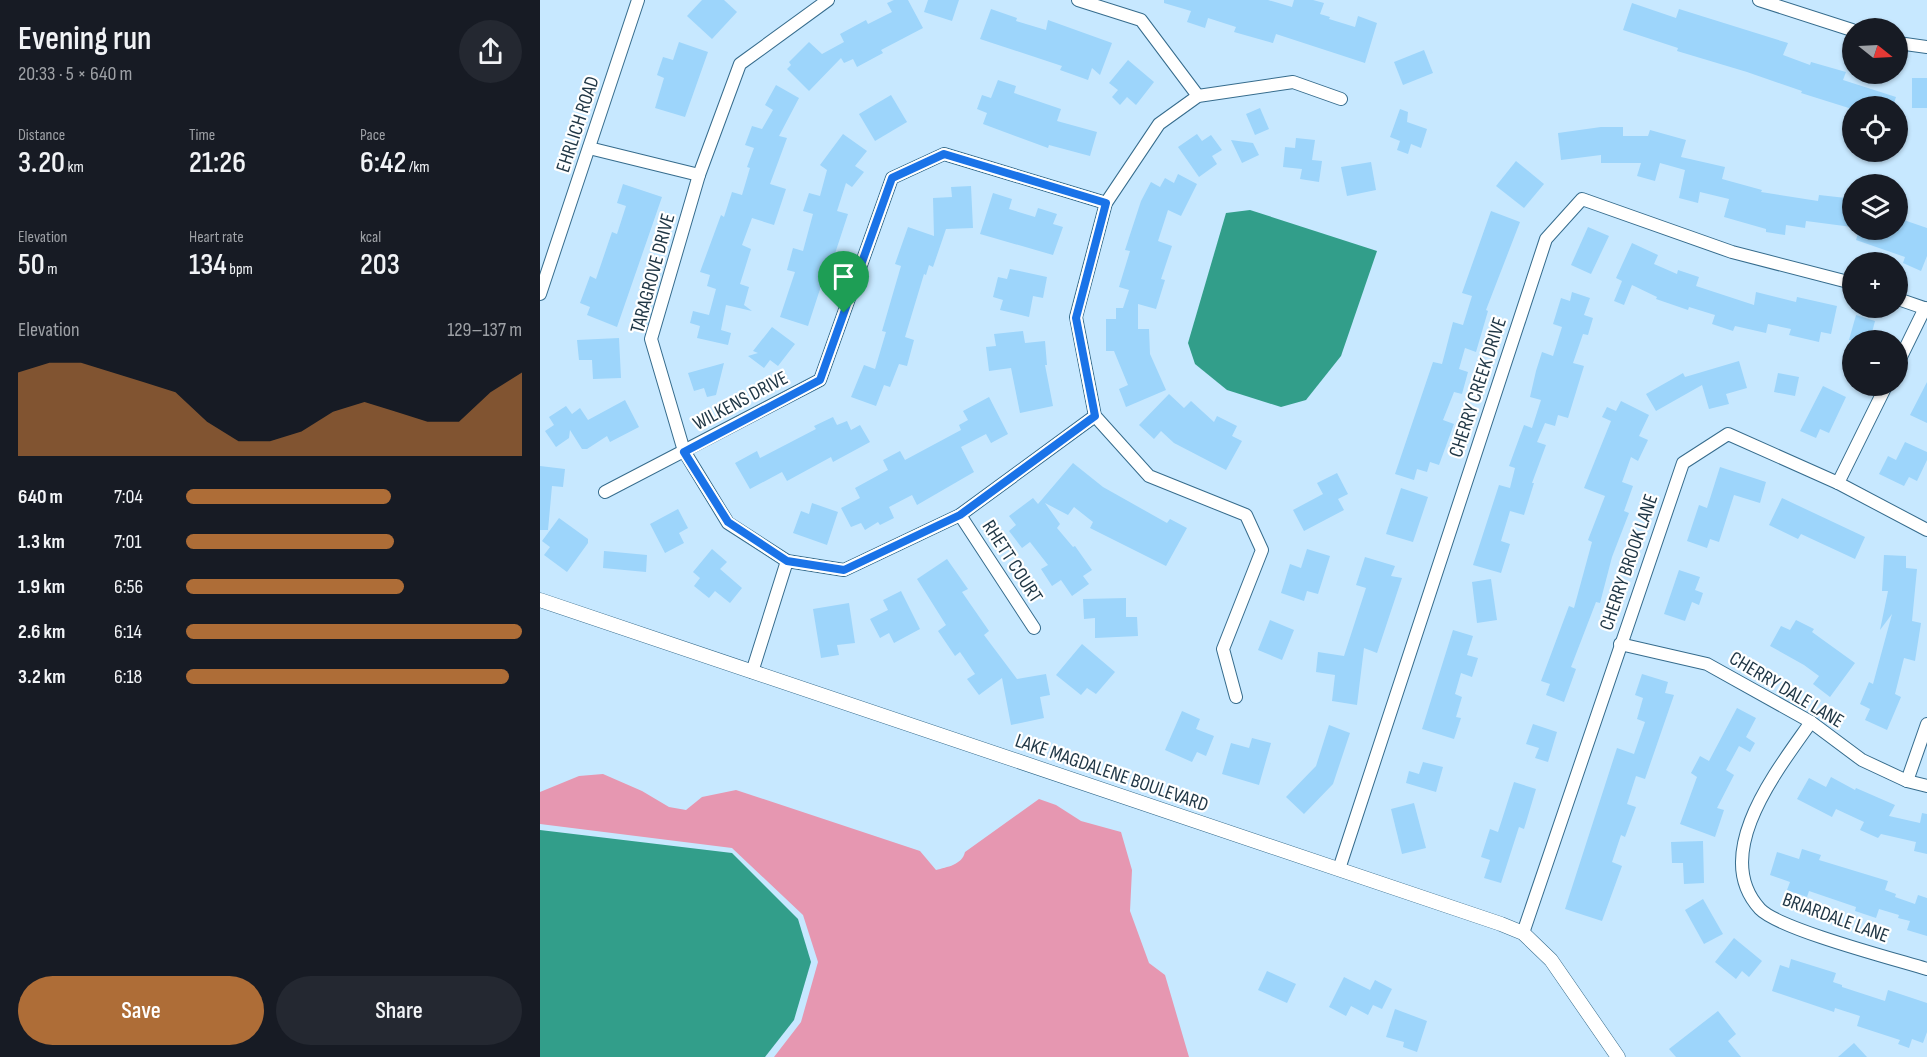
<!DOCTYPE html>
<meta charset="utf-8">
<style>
body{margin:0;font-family:"Sofia Sans Condensed",sans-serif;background:#242831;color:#f1f3f6;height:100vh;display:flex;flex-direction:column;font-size:22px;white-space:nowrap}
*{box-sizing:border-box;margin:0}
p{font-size:20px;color:#9ea1a6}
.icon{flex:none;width:33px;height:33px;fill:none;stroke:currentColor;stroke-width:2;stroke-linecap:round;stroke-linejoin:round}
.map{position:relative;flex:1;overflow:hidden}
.drawer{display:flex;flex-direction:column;background:#171b24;width:540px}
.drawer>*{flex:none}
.needle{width:39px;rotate:108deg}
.controls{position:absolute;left:1302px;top:18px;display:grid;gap:12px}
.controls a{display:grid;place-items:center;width:66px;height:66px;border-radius:50%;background:#171b24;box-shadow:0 2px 4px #0004;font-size:30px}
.pin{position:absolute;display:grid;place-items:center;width:51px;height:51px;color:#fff;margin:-62px -26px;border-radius:50% 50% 50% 0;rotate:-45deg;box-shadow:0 0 6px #0007}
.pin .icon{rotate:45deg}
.round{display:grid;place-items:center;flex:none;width:63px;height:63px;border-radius:32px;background:#242831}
.headline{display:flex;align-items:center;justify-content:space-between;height:102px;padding:0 18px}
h1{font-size:33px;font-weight:600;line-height:45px}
.metrics{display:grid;grid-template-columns:repeat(3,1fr);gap:9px;height:102px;padding:6px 18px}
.metrics div{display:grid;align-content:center}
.metrics b{font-size:30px;font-weight:600}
.metrics small{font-size:16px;font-weight:400}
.metrics p{font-size:16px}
.chart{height:168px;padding:12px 18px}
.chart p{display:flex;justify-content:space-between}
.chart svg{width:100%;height:108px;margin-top:6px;fill:#ae6d37;opacity:.7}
.action{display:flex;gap:12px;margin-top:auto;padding:12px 18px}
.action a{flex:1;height:69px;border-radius:36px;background:#ae6d37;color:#fff;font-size:24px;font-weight:600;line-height:69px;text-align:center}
.action a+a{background:#242831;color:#f1f3f6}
ul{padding:0 18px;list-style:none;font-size:20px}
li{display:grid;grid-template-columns:96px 72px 1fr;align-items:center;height:45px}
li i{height:15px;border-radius:8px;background:#ae6d37}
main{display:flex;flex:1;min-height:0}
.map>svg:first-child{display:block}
.green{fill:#e697b1}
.water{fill:#329e8a}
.building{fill:#9dd5fb}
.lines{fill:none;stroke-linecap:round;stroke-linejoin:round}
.minor-casing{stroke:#366c8d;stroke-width:14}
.tertiary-casing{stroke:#366c8d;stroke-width:15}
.minor{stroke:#fff;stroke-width:12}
.tertiary{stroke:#fff;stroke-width:14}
.route-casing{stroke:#fff;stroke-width:12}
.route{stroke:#1a73e8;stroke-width:8}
.labels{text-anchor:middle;stroke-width:4.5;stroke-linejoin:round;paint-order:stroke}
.street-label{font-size:20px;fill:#1f3645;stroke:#fff}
</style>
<main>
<section class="drawer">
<div class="headline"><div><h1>Evening run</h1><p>20:33 · 5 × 640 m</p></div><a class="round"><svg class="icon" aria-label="share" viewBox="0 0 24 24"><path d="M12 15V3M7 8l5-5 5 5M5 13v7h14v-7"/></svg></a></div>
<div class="metrics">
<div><p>Distance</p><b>3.20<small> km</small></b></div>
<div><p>Time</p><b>21:26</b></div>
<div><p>Pace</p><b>6:42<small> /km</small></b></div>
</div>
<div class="metrics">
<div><p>Elevation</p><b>50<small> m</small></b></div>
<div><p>Heart rate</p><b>134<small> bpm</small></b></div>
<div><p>kcal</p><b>203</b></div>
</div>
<div class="chart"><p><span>Elevation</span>129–137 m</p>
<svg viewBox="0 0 160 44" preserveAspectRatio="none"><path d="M0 44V10L10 6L20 6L30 10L40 14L50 18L60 30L70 38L80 38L90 34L100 26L110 22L120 26L130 30L140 30L150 18L160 10V44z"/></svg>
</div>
<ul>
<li><b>640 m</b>7:04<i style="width:61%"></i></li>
<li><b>1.3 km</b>7:01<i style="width:62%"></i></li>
<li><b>1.9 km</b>6:56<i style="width:65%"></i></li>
<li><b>2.6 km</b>6:14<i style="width:100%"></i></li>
<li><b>3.2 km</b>6:18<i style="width:96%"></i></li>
</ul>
<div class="action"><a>Save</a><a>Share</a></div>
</section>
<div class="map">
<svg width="1387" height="1057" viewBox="0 0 1387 1057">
<rect width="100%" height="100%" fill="#c7e8ff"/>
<path class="green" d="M63,774l39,17 27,16 17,3 16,-13 34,-7 184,61 16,19c11,-3 26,-5 29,-18l74,-53 17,6 25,16 40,11 11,38 -2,41 19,52 16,12 24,82h-415l27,-35 17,-60 -15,-47 -71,-67 -192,-24v-32l39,-16z"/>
<g class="water">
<polygon points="710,210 837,251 801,356 766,400 741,407 687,390 655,364 648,343 686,213"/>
<polygon points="0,830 192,853 258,919 271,962 254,1020 225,1057 0,1057"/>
</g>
<g class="building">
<polygon points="162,0 184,0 197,12 172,39 147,16"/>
<polygon points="354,0 368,0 383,28 341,50 343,53 317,67 313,59 304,63 301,58 269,91 247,69 251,65 249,62 269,42 282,54 304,42 300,34 326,20 328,24 352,12 347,3"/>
<polygon points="388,0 419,0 412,21 384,12"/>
<polygon points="624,0 728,0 752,7 754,0 773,0 784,3 780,14 790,17 789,19 815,27 818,16 837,23 825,63 736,34 733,43 694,32 696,27 668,18 665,28 647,22 651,11 624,3"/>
<polygon points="1092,3 1136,18 1139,9 1248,43 1243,55 1270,65 1271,62 1306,72 1303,80 1356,97 1353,106 1312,106 1312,109 1261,93 1262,91 1207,72 1137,51 1138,48 1083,30"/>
<polygon points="451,9 477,18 476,21 506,30 508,20 572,43 560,75 552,68 548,80 520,70 522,66 440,39"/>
<polygon points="139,42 168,52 145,117 115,108 124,78 117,75 123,57 133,60"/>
<polygon points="884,50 893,73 863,85 854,62"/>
<polygon points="588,60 614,82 596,105 587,97 580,105 572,97 578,90 569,83"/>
<rect x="1372" y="78" width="15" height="30"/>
<polygon points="458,80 476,86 474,93 521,109 517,121 557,132 550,156 509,145 508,148 443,124 447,113 437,109 442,95 451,98"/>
<polygon points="236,85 259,98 239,136 247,138 230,184 246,189 234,225 212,218 202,245 211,249 200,284 209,287 204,305 212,311 186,305 181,330 191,333 188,345 157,338 160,326 150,323 153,311 169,315 176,289 167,286 170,275 160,272 181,215 184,217 192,192 202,195 210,168 207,167 214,148 205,145 212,126 222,129 233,110 225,105"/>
<polygon points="351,95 367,122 335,141 319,114"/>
<polygon points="720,108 729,129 715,135 706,114"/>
<polygon points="860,109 868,112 867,122 887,129 881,148 871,144 868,154 857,150 860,141 850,137"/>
<polygon points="1061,127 1083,127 1083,136 1108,136 1110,130 1146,140 1141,157 1185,167 1182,179 1222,190 1221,192 1278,201 1279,195 1306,198 1305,207 1312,208 1312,227 1266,221 1265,228 1246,225 1245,235 1226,232 1226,229 1184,217 1189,199 1160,192 1158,203 1139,198 1145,170 1120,163 1115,181 1097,176 1101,163 1061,163 1061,155 1021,160 1018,133"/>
<polygon points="303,134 327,151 315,166 324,172 312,187 306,183 297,211 308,214 286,281 283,280 268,326 240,317 255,272 247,270 253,248 263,251 273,214 263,211 269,193 280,196 287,170 280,165"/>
<polygon points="657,134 662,141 671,135 682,150 672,156 677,164 659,177 638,147"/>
<polygon points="756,138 775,140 772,160 782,161 779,182 760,179 762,169 743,167 745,147 755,148"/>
<polygon points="691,140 713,143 719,155 702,163"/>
<polygon points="976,161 1004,184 984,208 956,186"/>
<polygon points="831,162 836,190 807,196 801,167"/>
<polygon points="638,174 657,184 641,216 628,210 618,241 632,246 621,279 625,280 616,309 598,304 598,329 609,329 610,354 626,390 586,407 579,389 588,385 574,351 566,351 566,319 576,319 576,308 583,308 589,290 579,287 590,251 585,250 601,201 611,182 620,187 625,178 634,183"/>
<polygon points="83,184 122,197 77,327 47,315 50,307 40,303 50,276 56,279 72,232 77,234 86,206 77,203"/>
<polygon points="431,186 433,228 406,229 393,267 389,265 386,275 384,274 365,337 374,340 367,366 359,364 350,387 344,385 336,406 311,397 324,365 335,369 346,332 342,331 361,266 355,264 368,227 394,236 393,198 412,197 411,187"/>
<polygon points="453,193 472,199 469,209 495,217 498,208 517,214 513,224 523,227 513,255 440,234"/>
<polygon points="951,211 980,222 946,310 948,311 936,352 925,348 919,369 928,372 922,394 914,392 903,420 914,424 899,465 890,462 887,472 877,469 874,480 855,474 893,362 902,364 913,322 923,325 932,296 922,293"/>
<polygon points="1358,218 1387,228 1387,256 1381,271 1363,263 1365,257 1316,240 1319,230 1358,230"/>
<polygon points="1048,227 1069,236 1051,274 1031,265"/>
<polygon points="1092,243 1118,255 1114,264 1137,274 1138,270 1159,277 1156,286 1214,305 1216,292 1256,302 1257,297 1297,306 1291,334 1281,332 1279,342 1249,335 1251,329 1228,324 1226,333 1195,326 1193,331 1172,324 1175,315 1149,307 1148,310 1116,299 1117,297 1092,285 1084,305 1074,301 1082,281 1076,278"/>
<polygon points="470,269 507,277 503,298 493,296 489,317 460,310 463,300 453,297 458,277 467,279"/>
<polygon points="1032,292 1050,298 1044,315 1053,318 1048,335 1043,334 1033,363 1044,366 1028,418 1018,415 1015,426 1005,423 997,442 1006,445 992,483 994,483 984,515 970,511 961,541 970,544 961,573 933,565 959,485 970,488 975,468 969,466 984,425 992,428 1001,400 990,397 996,371 1002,352 1013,356 1022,327 1013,324 1021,298 1030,301"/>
<polygon points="1316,315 1335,321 1330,340 1309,340"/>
<polygon points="232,327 255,344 238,366 230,360 224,368 208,356 218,353 213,351"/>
<polygon points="483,331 485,343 505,341 507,365 505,365 513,406 480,413 471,368 449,371 446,347 456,346 454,334"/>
<polygon points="79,338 81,378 53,379 52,360 39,360 37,340"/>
<polygon points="1199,361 1207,388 1186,394 1189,404 1169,409 1162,385 1116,411 1106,394 1143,373 1145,377"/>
<polygon points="184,363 176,395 167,397 164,388 154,391 148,373"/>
<polygon points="1238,373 1259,377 1255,396 1234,392"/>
<polygon points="1387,382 1387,423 1370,415"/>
<polygon points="1283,386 1306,397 1289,433 1280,429 1276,438 1260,431"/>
<polygon points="629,394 644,408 651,401 674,422 677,416 697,426 692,436 702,441 686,470 634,443 621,431 614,439 599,425"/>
<polygon points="449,397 468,434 451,443 446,434 421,447 434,472 377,505 372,495 349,507 354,518 340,525 338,522 325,530 321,523 311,527 301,508 320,498 315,488 348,470 343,460 360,451 365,460 421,430 419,425 428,420 423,411"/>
<polygon points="85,400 99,427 70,442 67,436 47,449 42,449 30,430 29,438 16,447 5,431 14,425 9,417 26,406 32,414 40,408 48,420"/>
<polygon points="1081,401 1109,415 1099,436 1108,440 1098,461 1091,457 1082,482 1093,486 1084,511 1089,513 1072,557 1060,603 1056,602 1031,667 1036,669 1024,702 1006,695 1010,684 1001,681 1029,606 1034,608 1052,542 1048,540 1065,496 1044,488 1071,421 1062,417 1067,407 1076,411"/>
<polygon points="293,417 297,425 307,421 311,430 320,425 330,442 293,462 291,457 247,481 242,472 210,489 195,463 217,451 220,458 276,429 274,426"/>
<polygon points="1365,442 1387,452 1387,460 1377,481 1369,477 1364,486 1339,474 1348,456 1356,460"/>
<polygon points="533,463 563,487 627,523 630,519 647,528 626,566 550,528 553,522 534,507 528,515 505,503 520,524 517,528 533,547 535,546 552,570 543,576 549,584 532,596 521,580 512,586 501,569 508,565 490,542 482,548 469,531 476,525 469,516 493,498 498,504"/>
<polygon points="0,466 25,469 23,487 12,486 8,530 0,530"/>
<polygon points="1180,467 1226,482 1220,503 1194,495 1179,542 1170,539 1167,548 1147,541 1159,505 1167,508"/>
<polygon points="797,473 808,494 798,499 804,510 764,531 753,510 783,494 777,483"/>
<polygon points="861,488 888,497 873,542 846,534"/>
<polygon points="1242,498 1325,537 1315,559 1261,534 1258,539 1229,525"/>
<polygon points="272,503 298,512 287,545 253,533 261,511 269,514"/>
<polygon points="138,509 148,528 139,533 144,543 125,553 110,524"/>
<polygon points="19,518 48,539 48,543 27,572 4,555 10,547 2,541"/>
<polygon points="172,549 187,562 180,569 202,588 190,603 175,591 169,598 154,586 160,578 153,572"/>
<polygon points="767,549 790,556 778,594 767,591 764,601 741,593 750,564 761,568"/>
<polygon points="64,551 107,555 106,572 63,568"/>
<polygon points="1344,555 1366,556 1366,568 1377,569 1372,621 1381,623 1375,661 1364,658 1355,694 1361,697 1347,730 1325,720 1330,709 1320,704 1329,682 1333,684 1352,614 1340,630 1348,591 1342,591"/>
<polygon points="825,557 855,566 851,576 862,578 837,653 824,648 817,705 792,701 795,675 776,672 778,652 804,656 826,588 816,585"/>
<polygon points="407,559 428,589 422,592 449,631 444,635 477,679 506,674 510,695 500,697 504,718 471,725 462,678 439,695 427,679 435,674 420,652 415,656 398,631 406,625 377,579"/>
<polygon points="1139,570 1160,577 1155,590 1163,593 1159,605 1152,602 1145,621 1124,614"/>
<polygon points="951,579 957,620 937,623 932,582"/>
<polygon points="361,591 380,629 354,643 349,633 340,638 330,619 348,610 343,600"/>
<polygon points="586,598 586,617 597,617 598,636 555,638 555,618 544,619 543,599"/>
<polygon points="309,603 315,643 297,645 299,655 281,658 273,609"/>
<polygon points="730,620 754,630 742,660 718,650"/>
<polygon points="1256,620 1274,629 1272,632 1315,663 1290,697 1273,684 1279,676 1264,665 1230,646 1241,626 1250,630"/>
<polygon points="913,630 933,636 927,655 938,658 932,677 921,673 915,694 922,697 916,717 921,718 914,739 882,729"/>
<polygon points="542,644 575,672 556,694 547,688 541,695 516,675"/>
<polygon points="1102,674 1128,682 1125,693 1134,695 1105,779 1096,776 1087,804 1096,807 1085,837 1081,835 1072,862 1082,866 1062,921 1025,909 1077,748 1094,754 1105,722 1097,719 1103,698 1095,695"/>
<polygon points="1197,708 1216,718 1206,737 1215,743 1210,752 1199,746 1186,770 1194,775 1177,808 1184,810 1175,837 1140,824 1157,777 1151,773 1160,756 1169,761"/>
<polygon points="642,711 660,719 656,729 674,736 666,756 657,752 652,762 625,750"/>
<polygon points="993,724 1017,732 1008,762 995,758 999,748 986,744"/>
<polygon points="789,725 810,733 793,784 764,814 746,797 776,766"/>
<polygon points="712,738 731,743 719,785 682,774 691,743 709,748"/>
<polygon points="883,762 903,767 896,792 866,783 869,771 879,774"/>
<polygon points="1291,777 1315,790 1316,788 1355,805 1349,816 1380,823 1382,813 1387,814 1387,854 1374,851 1376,842 1341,834 1338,838 1320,830 1324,822 1296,809 1292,817 1257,799 1269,778 1286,787"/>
<polygon points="974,782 996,789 984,829 979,827 961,883 944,878 950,860 941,857 950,829 958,832"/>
<polygon points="874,803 886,848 862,854 851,809"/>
<polygon points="1163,841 1164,883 1144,884 1143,863 1132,863 1131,842"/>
<polygon points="1262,849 1281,855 1279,860 1348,881 1345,890 1356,894 1355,897 1375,904 1378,895 1387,898 1387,936 1367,930 1370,921 1358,918 1359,915 1339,909 1336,918 1315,911 1316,907 1269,891 1267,897 1247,890 1250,882 1230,875 1237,852 1259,859"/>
<polygon points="1163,899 1183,934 1164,944 1145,910"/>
<polygon points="1194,938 1222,961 1209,977 1202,971 1196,979 1175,962"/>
<polygon points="1251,959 1296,973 1293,982 1302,985 1302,987 1345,1001 1348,990 1387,1003 1387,1032 1383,1043 1372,1039 1369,1048 1358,1044 1360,1040 1317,1026 1320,1016 1295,1008 1294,1012 1232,991 1240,965 1249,968"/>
<polygon points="727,971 756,984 747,1003 718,990"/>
<polygon points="804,977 830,990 835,980 852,989 842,1009 833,1005 828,1015 811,1006 806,1016 789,1007"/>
<polygon points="855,1009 887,1021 877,1052 863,1047 864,1042 846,1037"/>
<polygon points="1178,1011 1196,1034 1188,1041 1201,1057 1136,1057 1129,1049"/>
<polygon points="1314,1043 1327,1057 1298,1057"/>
</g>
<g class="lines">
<defs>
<g id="minor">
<polyline points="288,0 200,64 159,175 111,339 144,451 188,523 247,561 304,570 420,515 555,416"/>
<polyline points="538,0 601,20 658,96"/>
<polyline points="1219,0 1312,30"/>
<polyline points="1358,43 1387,47"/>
<polyline points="49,148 159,175"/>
<polyline points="0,294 98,0"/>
<polyline points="1358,299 1387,309"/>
<polyline points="1358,363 1385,308"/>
<polyline points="1298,483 1346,386"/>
<polyline points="65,492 280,380 352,178 404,154 566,203"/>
<polyline points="420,515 494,628"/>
<polyline points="1080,644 1167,664 1271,722 1322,760 1367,781 1387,786"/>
<polyline points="212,672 247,561"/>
<polyline points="696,697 683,649 722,550 706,515 609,476 555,416 536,317 566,203 619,124 658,96 753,82 801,99"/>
<path d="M1271,722c-32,46 -102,132 -51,187 19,20 134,50 167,60"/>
<polyline points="1367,781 1387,724"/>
<polyline points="799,869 1006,239 1042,199 1192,252 1312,283"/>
<polyline points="983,933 1143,463 1188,434 1298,483 1387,530"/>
</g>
<polyline id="tertiary" points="0,600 961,924 983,933 1011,960 1078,1057"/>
</defs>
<use href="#minor" class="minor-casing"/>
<use href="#tertiary" class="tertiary-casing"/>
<use href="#minor" class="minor"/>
<use href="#tertiary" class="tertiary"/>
</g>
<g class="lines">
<defs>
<polygon id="route" points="404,154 566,203 536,318 555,416 420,515 304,570 247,561 188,522 144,452 280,380 352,178"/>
</defs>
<use href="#route" class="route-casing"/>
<use href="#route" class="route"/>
</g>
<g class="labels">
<g class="street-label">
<text transform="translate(37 124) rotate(-72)" y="7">EHRLICH ROAD</text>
<text transform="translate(112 273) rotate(-75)" y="7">TARAGROVE DRIVE</text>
<text transform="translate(937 387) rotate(-72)" y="7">CHERRY CREEK DRIVE</text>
<text transform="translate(200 400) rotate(-28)" y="7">WILKENS DRIVE</text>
<text transform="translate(473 561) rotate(57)" y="7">RHETT COURT</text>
<text transform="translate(1088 562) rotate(-71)" y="7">CHERRY BROOK LANE</text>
<text transform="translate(1247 689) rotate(31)" y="7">CHERRY DALE LANE</text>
<text transform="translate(572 772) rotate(19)" y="7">LAKE MAGDALENE BOULEVARD</text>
<text transform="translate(1296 917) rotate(20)" y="7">BRIARDALE LANE</text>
</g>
</g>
</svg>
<div class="controls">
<a><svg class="needle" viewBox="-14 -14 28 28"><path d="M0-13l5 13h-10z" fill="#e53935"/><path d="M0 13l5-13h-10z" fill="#9ea1a6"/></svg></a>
<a><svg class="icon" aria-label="locate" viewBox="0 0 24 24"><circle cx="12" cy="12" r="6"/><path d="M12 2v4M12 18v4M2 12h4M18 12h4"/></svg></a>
<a><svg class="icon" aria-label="layers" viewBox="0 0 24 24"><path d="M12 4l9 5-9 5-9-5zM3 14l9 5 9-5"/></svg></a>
<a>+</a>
<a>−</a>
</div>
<div class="pin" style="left:304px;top:313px;background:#1e9e55"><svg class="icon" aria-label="arrive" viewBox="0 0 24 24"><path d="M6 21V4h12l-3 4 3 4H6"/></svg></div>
</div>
</main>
